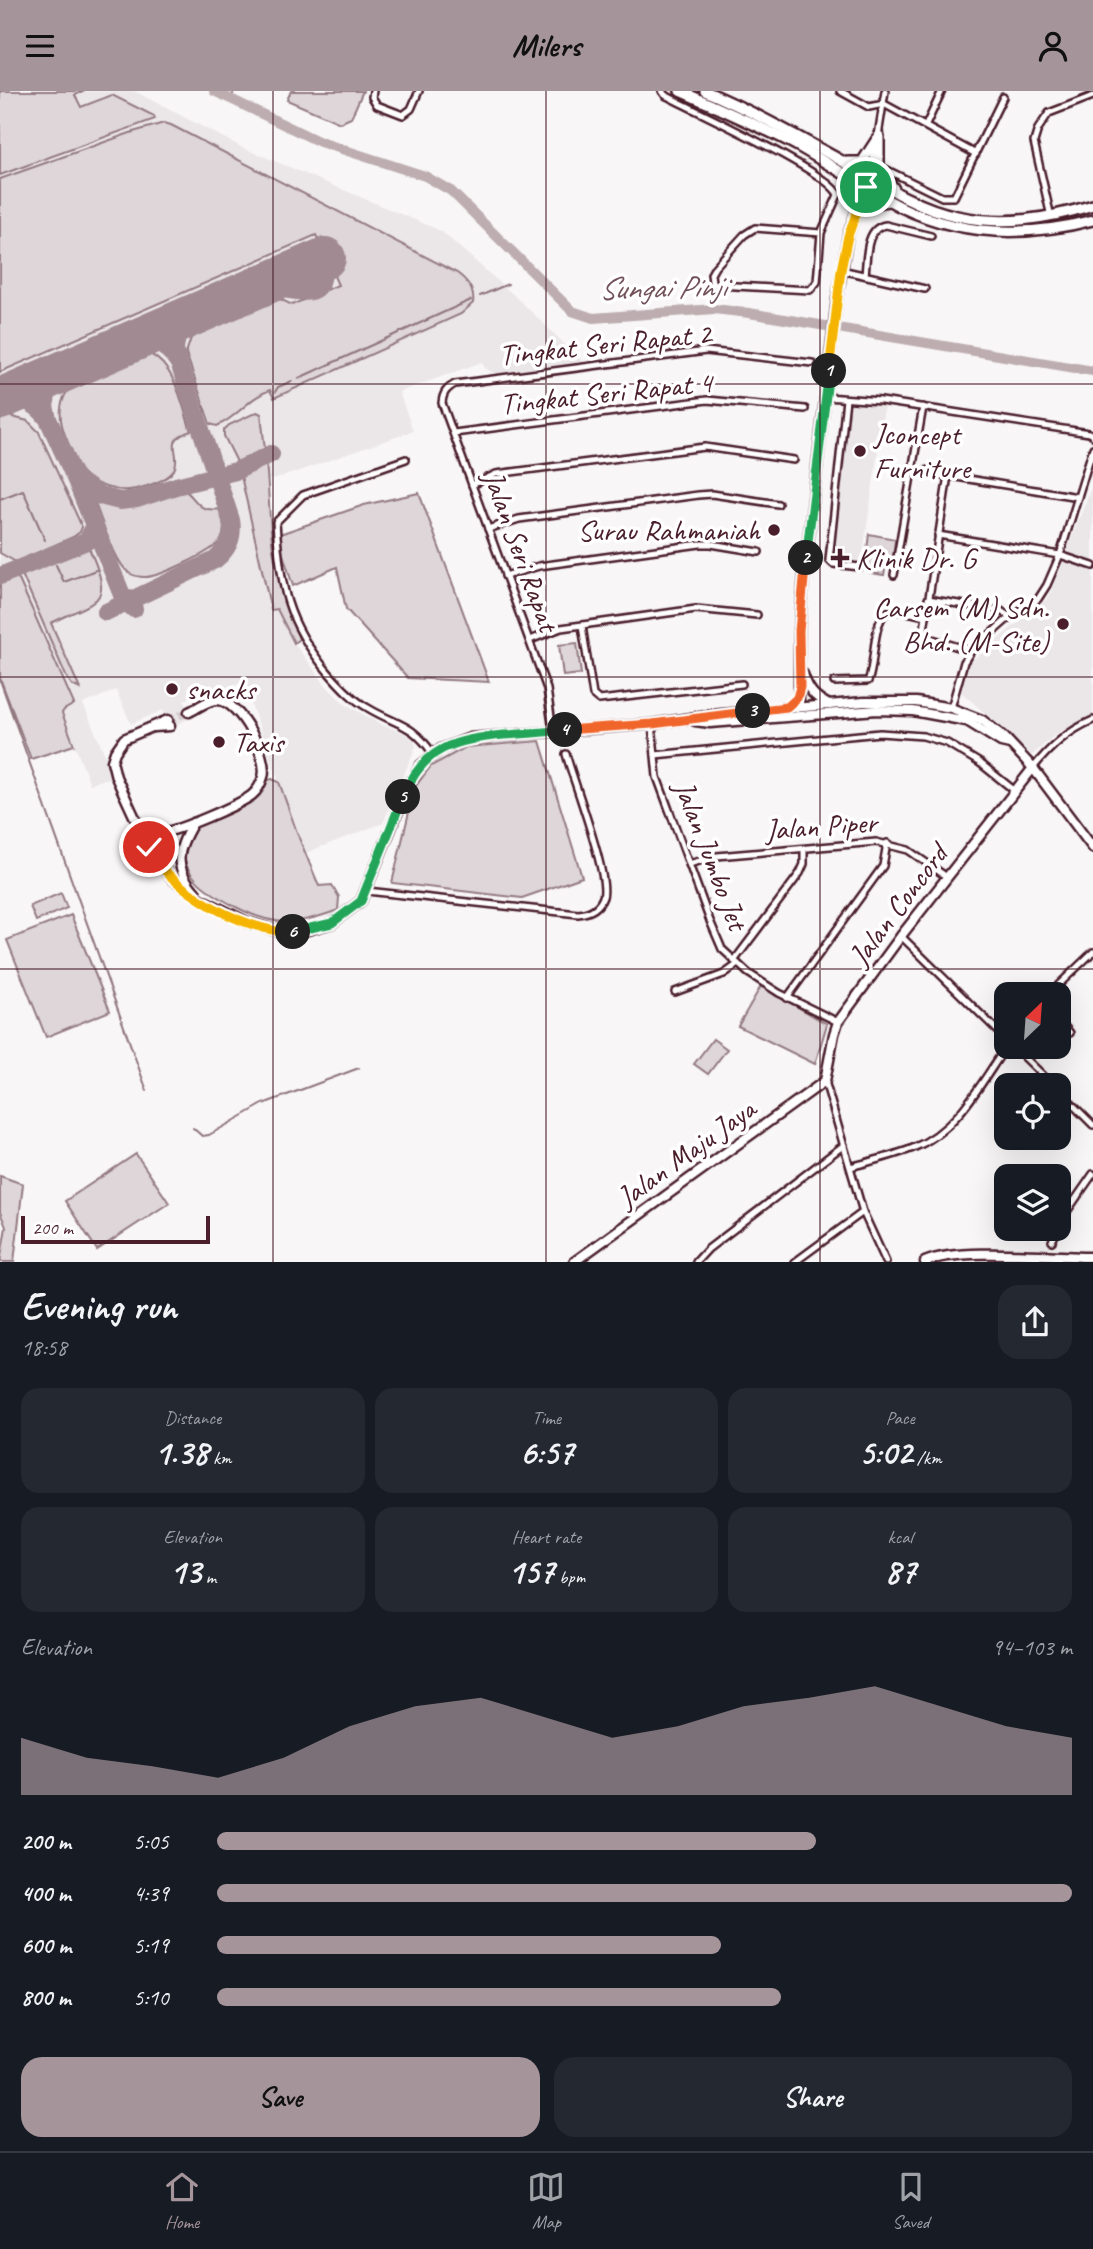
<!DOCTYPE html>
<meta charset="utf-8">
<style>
body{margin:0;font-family:Caveat,sans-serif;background:#242831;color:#f1f3f6;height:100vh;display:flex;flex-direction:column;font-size:26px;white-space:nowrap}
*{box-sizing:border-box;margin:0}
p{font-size:23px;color:#9ea1a6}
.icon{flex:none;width:38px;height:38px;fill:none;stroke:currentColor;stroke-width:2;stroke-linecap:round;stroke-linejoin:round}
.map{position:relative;height:1171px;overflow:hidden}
.details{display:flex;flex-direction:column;background:#171b24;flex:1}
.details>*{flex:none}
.needle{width:46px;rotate:25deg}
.fabs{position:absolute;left:994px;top:891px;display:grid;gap:14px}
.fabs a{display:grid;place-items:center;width:77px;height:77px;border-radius:14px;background:#171b24;box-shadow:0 7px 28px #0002;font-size:35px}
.scale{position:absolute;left:21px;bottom:18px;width:189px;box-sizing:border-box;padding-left:7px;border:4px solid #4a1f2b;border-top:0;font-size:19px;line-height:24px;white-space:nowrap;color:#4a1f2b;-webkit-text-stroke:5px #fff;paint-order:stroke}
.pin{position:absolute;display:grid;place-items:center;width:60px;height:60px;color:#fff;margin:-30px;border:4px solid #fff;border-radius:50%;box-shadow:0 2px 7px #0007}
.km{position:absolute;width:35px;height:35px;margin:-18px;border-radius:50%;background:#222;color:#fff;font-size:19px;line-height:35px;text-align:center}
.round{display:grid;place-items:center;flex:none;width:74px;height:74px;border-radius:21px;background:#242831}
.overview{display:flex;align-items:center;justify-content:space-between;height:119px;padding:0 21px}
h1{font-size:38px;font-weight:700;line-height:52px}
.figures{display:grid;grid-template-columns:repeat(3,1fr);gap:10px;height:119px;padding:7px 21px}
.figures div{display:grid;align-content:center;border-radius:18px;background:#242831;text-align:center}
.figures b{font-size:35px;font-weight:700}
.figures small{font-size:19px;font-weight:400}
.figures p{font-size:19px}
.chart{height:196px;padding:14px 21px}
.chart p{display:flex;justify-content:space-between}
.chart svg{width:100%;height:126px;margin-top:7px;fill:#a6949b;opacity:.7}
.primary-button{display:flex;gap:14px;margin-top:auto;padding:14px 21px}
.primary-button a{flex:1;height:80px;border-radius:21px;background:#a6949b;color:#111;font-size:28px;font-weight:700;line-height:80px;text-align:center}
.primary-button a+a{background:#242831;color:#f1f3f6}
ul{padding:0 21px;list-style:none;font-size:23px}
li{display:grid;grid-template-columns:112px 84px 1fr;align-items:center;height:52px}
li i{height:18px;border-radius:9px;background:#a6949b}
header{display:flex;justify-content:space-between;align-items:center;height:91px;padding:0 21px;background:#a6949b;color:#111;font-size:32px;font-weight:700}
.dock{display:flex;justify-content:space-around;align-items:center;height:98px;border-top:2px solid #363941;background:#171b24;font-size:19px;color:#9ea1a6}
.dock a{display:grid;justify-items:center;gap:4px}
.dock .active{color:#a6949b}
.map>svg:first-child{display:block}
.built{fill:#ebe6e8}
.green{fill:#ded6d9;stroke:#947a82;stroke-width:2}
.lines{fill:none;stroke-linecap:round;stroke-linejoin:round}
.stream{stroke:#8f747b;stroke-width:2}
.river{stroke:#bdadb0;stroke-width:10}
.taxiway{stroke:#a18a91;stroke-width:18}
.runway{stroke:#a18a91;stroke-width:42}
.secondary-tunnel{stroke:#d5cbce;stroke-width:8;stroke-dasharray:8 4;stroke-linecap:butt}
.street-casing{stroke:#4a1f2b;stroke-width:10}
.secondary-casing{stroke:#4a1f2b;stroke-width:13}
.primary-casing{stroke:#4a1f2b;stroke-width:14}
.street{stroke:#fff;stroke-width:5}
.secondary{stroke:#fff;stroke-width:8}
.primary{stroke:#fff;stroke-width:9}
.split-1-casing{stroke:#fff;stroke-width:14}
.split-2-casing{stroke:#fff;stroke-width:14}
.split-3-casing{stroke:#fff;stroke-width:14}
.split-4-casing{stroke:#fff;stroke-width:14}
.split-5-casing{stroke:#fff;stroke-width:14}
.split-6-casing{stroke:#fff;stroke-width:14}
.split-7-casing{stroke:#fff;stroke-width:14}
.split-1{stroke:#f5b400;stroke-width:9}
.split-2{stroke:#22a559;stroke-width:9}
.split-3{stroke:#f0652b;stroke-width:9}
.split-4{stroke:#f0652b;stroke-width:9}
.split-5{stroke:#22a559;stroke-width:9}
.split-6{stroke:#22a559;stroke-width:9}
.split-7{stroke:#f5b400;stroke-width:9}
.grid{fill:none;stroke:#4a1f2b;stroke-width:2;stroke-opacity:0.55}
.poi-dot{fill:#4a1f2b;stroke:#fff;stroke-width:2.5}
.labels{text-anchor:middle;stroke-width:7;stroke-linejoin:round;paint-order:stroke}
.street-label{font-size:30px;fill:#4a1f2b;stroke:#fff}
.poi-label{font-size:30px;fill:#4a1f2b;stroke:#fff;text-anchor:start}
.water-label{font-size:32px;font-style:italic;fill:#72515a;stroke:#fff}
</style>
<header><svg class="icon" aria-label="menu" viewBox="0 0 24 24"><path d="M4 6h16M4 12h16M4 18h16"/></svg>Milers<svg class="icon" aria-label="person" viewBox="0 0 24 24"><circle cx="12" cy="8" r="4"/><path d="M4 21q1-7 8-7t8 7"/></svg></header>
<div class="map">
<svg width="1093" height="1171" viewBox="0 0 1093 1171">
<rect width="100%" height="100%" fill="#f8f6f7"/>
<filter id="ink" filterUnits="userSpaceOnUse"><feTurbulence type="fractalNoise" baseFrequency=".0143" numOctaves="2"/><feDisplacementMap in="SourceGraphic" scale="14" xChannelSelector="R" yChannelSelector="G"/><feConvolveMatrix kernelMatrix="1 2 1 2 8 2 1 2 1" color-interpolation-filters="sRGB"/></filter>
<g filter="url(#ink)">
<g class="built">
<polygon points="0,0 134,0 241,56 441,140 518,208 583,271 495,283 485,277 482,271 399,301 413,340 276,388 262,390 284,534 294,552 328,597 345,613 382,634 405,642 413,648 416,655 383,732 305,762 243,591 218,601 215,596 184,609 191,627 170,636 163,619 131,633 116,599 83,613 114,685 90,693 62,622 63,619 0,527"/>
<polygon points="850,304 885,310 861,476 828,471"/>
<polygon points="1093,392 1093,624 1056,643 1032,664 961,601 970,571 1049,506"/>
</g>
<g class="green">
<polygon points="0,0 84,0 75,4 81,16 112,4 154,25 155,28 0,84"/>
<polygon points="291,0 363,0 351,27 340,32 287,9"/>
<path d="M164,32l7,2 286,148c11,8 18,17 16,30l-12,11 -187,84 -4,-8c-22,8 -32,27 -53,36l-7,-2 -24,-71 6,-18 88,-36 12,6 46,-20 -22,-50 -316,137v-193l133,-47z"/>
<path d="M150,263c26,13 32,51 41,77 -30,10 -8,21 -17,39 -6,10 -28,17 -38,19 -18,4 -43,-3 -55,-18 -4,-5 -7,-14 -9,-20 -10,-20 -18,-41 -4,-61z"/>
<polygon points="257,321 261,323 265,359 239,375 224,345 224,339 229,334"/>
<polygon points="8,325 28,330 39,341 82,436 80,441 73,446 16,471 0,462 0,329"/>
<path d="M266,371c3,29 3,58 7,87 5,31 15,60 26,90l-5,4 -17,-34 -6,1 -30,-134 1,-3z"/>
<path d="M179,397c18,5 14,25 40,21 4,10 8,21 2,31 -8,12 -62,37 -76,37 -6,0 -11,-1 -16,-4 -14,-10 -28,-55 -35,-72 30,12 57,0 85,-13z"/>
<polygon points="419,402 489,591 408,587 346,518 337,476 293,495 277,444 364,414"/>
<polygon points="869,443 895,448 893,468 887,468 884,484 870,482 871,476 865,475"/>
<path d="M81,456l8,1c26,58 9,51 -38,75l29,66 -8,-4 -6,-9 -45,-104z"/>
<polygon points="16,482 74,613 64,619 62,622 74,654 31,668 0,587 0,489"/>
<polygon points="577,552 581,583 563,585 559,554"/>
<polygon points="540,650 582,786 522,807 392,792 415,696 431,675 466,656"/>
<path d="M272,688l7,3 20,56 20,48 13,-1 7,12 -1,13c-40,15 -62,18 -102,-3 -24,-13 -60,-32 -50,-65 2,-6 7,-12 12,-17 24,-19 54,-12 70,-45z"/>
<polygon points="61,802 67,817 36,830 30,815"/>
<polygon points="71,824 110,920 46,946 7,849"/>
<polygon points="761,895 827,933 815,973 738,935"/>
<polygon points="713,948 727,958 708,983 694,973"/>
<polygon points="136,1063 169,1112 97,1159 65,1110"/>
<polygon points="0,1085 23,1093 14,1171 0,1171 6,1136 0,1121"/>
</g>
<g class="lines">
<g class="stream">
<polyline points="231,8 234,0"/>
<polyline points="480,205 508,193"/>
<polyline points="299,287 471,209"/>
<polyline points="275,301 278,296 292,290"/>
<polyline points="0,408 23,399 45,449"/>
<polyline points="56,474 64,491 96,479"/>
<polyline points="0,589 147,1000"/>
<polyline points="193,1037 202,1045 209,1044 263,1013 359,977"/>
</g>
<polyline class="river" points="214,0 320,51 425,85 451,100 572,220 593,227 714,218 749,222 1093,280"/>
<g class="taxiway">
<path d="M306,164l11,4 6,12c-1,30 -24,19 -43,18 -12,0 -23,2 -35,3l51,-34z"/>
<path d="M125,254c23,-6 39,-5 53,17"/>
<polyline points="64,280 48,300 45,315 48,328 75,387 124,509 134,518"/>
<path d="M0,310c22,-4 35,0 48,18"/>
<polyline points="75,387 100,405 120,410 137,408 176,395 236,380 271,363"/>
<polyline points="0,485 87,450 94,436"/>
<path d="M106,521l109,-52c13,-11 19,-22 16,-40l-56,-169c0,-16 9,-28 22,-37"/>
</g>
<polyline class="runway" points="0,308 325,167"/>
<polyline class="secondary-tunnel" points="168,629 189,621"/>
<defs>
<g id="street">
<polyline points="373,0 372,6 377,14 403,24 411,18 419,0"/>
<path d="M662,0l3,4c28,15 165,77 173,100l-17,38 -4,49 -7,8 -93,-5 -5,-3 -1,-8 4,-7 29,-32 11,-7 66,5"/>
<polyline points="840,0 869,16 884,13 976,63"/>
<polyline points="926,34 942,0"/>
<polyline points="878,45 885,0"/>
<polyline points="881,76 942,106 954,106 1003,6"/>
<polyline points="869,86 876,55"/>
<polyline points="1051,126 1034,51 1038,38 1049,22 1093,5"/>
<polyline points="841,179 925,198"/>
<path d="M865,184c2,-16 0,-48 21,-50l45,11"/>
<polyline points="826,306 881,310 1089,342 1093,345"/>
<polyline points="846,308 829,469 833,473 860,476"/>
<polyline points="454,342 707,309 805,318"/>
<path d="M406,368l-103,36 -27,27c4,63 10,100 52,150 12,14 24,27 40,36 30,18 43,14 65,46"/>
<polyline points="928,379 932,382 1078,406"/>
<polyline points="948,384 923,545 971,560"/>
<polyline points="472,394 496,383 705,356 794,369"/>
<polyline points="488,438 519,428 698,404 712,403 778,413"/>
<polyline points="938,444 1060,464 1093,475"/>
<polyline points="894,484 923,316"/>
<polyline points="505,485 539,475 700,453 711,453 759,461"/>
<polyline points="928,508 1001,520 1010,526"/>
<polyline points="582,535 593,604 599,609 742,593"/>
<polyline points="530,549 561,537 696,518 757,524"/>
<path d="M834,591l34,-1c8,-15 3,-69 24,-70 10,-1 23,3 33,5"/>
<polyline points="951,617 964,571 971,560 1010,526 1038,508 1047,494 1060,464 1093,357"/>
<polyline points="652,633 657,686 710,830 722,858 748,882 779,902 838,931"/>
<path d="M553,640l-6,-42 -105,-286c1,-10 4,-14 13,-19l251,-33 106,12"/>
<polyline points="655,664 880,642 923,645 947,652 980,672 1015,700"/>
<path d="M1033,677c18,-22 35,-37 60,-48"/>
<polyline points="689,773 717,765 876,751 908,759 947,786"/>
<path d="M367,800l211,23c11,-1 21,-6 25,-17 7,-20 -30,-117 -37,-143"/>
<polyline points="901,845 1006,948"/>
<polyline points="734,870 800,782 804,773 804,758"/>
<polyline points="675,901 724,883 738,873"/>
<polyline points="1049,903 1093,861"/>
<polyline points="787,907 883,775 887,752"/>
<polyline points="1059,929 1070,942"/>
<polyline points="1014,956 1053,994"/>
<polyline points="825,990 863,1121 886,1171"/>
<polyline points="1059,1000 1093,1034"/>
<path d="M851,1076c20,-6 42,-11 62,-19 45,-18 67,-64 93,-101"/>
<polyline points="1052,1150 1068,1119 1093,1083"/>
<polyline points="696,1171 708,1158 844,1054"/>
<polyline points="795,1171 863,1121"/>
</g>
<g id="secondary">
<path d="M803,583c5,16 11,23 26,31"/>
<polyline points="799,616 799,540 804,485 837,208 848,144 869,86"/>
<polyline points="168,629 124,648 115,661 112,670 116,686 153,766 174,789 201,808 247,831 277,840 304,840 332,832 361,810 408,696 421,674 441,658 470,647 652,633 710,624 864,611 916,611 951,617 982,629 1005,647 1033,677 1093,757"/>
<polyline points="695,630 710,632 877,619 913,620 967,630 1001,651 1010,653"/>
<polyline points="154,636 170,635"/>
<path d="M139,732c7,5 14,9 24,9 13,0 78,-28 89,-37 5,-4 9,-11 11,-18 6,-19 -23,-76 -45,-77 -10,-1 -20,8 -29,12"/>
<path d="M193,732c-17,28 -20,44 3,70"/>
<polyline points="574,1171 825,990 834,943 838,931 901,845 1033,677"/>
<path d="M925,1171c33,-15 128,-5 168,-5"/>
</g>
<g id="primary">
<path d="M680,0c39,17 78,34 116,54 35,20 69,43 105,62 62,30 127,30 192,13"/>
<path d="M705,0c47,20 92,45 137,70 36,21 74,47 115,55 47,10 91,3 136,-11"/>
<polyline points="879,45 879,75 894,98"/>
<polyline points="848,71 862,71 877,48"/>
<polyline points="847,86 854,97 859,113"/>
<polyline points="863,115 888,110"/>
</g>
</defs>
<use href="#street" class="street-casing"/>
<use href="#secondary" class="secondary-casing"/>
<use href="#primary" class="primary-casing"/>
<use href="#street" class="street"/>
<use href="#secondary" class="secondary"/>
<use href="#primary" class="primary"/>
</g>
</g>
<g class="lines" filter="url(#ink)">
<defs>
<polyline id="split-1" points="829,280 841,179 848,145 866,96"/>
<polyline id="split-2" points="806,467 829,280"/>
<polyline id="split-3" points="753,620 787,616 797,607 800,596 799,540 806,467"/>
<polyline id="split-4" points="565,639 652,633 753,620"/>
<path id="split-5" d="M403,706c20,-50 51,-57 101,-62 20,-1 41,-3 61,-5"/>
<polyline id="split-6" points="293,841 332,832 361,810 403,706"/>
<path id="split-7" d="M149,756c18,43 99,86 144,85"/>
</defs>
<use href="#split-1" class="split-1-casing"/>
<use href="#split-2" class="split-2-casing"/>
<use href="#split-3" class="split-3-casing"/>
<use href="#split-4" class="split-4-casing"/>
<use href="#split-5" class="split-5-casing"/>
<use href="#split-6" class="split-6-casing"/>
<use href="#split-7" class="split-7-casing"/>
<use href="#split-1" class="split-1"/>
<use href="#split-2" class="split-2"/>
<use href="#split-3" class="split-3"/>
<use href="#split-4" class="split-4"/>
<use href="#split-5" class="split-5"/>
<use href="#split-6" class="split-6"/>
<use href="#split-7" class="split-7"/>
</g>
<path class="grid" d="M273,0v1171M546,0v1171M820,0v1171M0,293h1093M0,586h1093M0,878h1093"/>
<g class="poi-dot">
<circle cx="860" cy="360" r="7"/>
<circle cx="774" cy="439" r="7"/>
<path d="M836.5 456.5h7v7h7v7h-7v7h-7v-7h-7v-7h7z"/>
<circle cx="1063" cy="533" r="7"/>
<circle cx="172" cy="598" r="7"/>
<circle cx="219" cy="651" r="7"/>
</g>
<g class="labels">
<g class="street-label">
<text transform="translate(605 253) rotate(-6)" y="10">Tingkat Seri Rapat 2</text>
<text transform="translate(606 302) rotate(-6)" y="10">Tingkat Seri Rapat 4</text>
<text transform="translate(521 460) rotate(70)" y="10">Jalan Seri Rapat</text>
<text transform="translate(821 735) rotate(-4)" y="10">Jalan Piper</text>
<text transform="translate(711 764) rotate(69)" y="10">Jalan Jumbo Jet</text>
<text transform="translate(898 814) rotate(-53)" y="10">Jalan Concord</text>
<text transform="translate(686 1062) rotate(-36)" y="10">Jalan Maju Jaya</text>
</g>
<g class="poi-label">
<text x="874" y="353">Jconcept<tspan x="874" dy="34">Furniture</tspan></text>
<text x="760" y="449" text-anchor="end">Surau Rahmaniah</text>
<text x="856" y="477">Klinik Dr. G</text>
<text x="1049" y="526" text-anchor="end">Carsem (M) Sdn.<tspan x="1049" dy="34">Bhd. (M-Site)</tspan></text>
<text x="186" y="608">snacks</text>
<text x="233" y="661">Taxis</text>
</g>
<g class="water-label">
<text transform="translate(662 196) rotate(-1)" y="11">Sungai Pinji</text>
</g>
</g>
</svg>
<div class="fabs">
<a><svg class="needle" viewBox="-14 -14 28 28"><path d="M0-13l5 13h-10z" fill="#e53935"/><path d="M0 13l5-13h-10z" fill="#9ea1a6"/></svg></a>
<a><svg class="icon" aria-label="locate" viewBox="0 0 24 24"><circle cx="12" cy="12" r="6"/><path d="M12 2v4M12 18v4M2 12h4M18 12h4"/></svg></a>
<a><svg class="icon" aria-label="layers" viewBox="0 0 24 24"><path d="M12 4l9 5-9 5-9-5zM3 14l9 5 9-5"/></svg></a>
</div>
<div class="scale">200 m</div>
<div class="pin" style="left:866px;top:96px;background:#1e9e55"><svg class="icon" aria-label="arrive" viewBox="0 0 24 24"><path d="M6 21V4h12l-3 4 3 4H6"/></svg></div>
<div class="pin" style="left:149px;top:756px;background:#d93025"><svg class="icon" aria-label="check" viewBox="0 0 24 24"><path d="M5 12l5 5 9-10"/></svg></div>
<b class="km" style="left:829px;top:280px">1</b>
<b class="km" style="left:806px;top:467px">2</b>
<b class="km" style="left:753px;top:620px">3</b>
<b class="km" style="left:565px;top:639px">4</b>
<b class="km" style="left:403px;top:706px">5</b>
<b class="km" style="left:293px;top:841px">6</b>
</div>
<section class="details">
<div class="overview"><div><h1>Evening run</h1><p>18:58</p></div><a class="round"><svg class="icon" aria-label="share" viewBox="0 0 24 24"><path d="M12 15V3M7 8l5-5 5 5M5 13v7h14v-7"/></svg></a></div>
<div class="figures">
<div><p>Distance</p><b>1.38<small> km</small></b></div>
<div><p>Time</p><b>6:57</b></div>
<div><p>Pace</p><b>5:02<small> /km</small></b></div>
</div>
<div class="figures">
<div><p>Elevation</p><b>13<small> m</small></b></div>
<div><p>Heart rate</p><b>157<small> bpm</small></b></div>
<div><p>kcal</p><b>87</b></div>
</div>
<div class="chart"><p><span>Elevation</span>94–103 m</p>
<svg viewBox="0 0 160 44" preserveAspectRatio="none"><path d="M0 44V24L10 31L20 34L30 38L40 31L50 20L60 13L70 10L80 17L90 24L100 20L110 13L120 10L130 6L140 13L150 20L160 24V44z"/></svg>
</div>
<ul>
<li><b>200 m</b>5:05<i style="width:70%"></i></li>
<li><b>400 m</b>4:39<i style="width:100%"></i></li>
<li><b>600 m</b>5:19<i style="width:59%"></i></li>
<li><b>800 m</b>5:10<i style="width:66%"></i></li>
</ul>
<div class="primary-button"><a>Save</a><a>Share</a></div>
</section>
<nav class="dock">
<a class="active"><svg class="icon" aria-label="home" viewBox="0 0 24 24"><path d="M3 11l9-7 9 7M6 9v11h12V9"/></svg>Home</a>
<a><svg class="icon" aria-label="map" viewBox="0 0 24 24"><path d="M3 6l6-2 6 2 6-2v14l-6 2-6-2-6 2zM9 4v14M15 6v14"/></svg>Map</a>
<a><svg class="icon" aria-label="saved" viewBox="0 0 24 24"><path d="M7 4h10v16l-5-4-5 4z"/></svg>Saved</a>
</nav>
